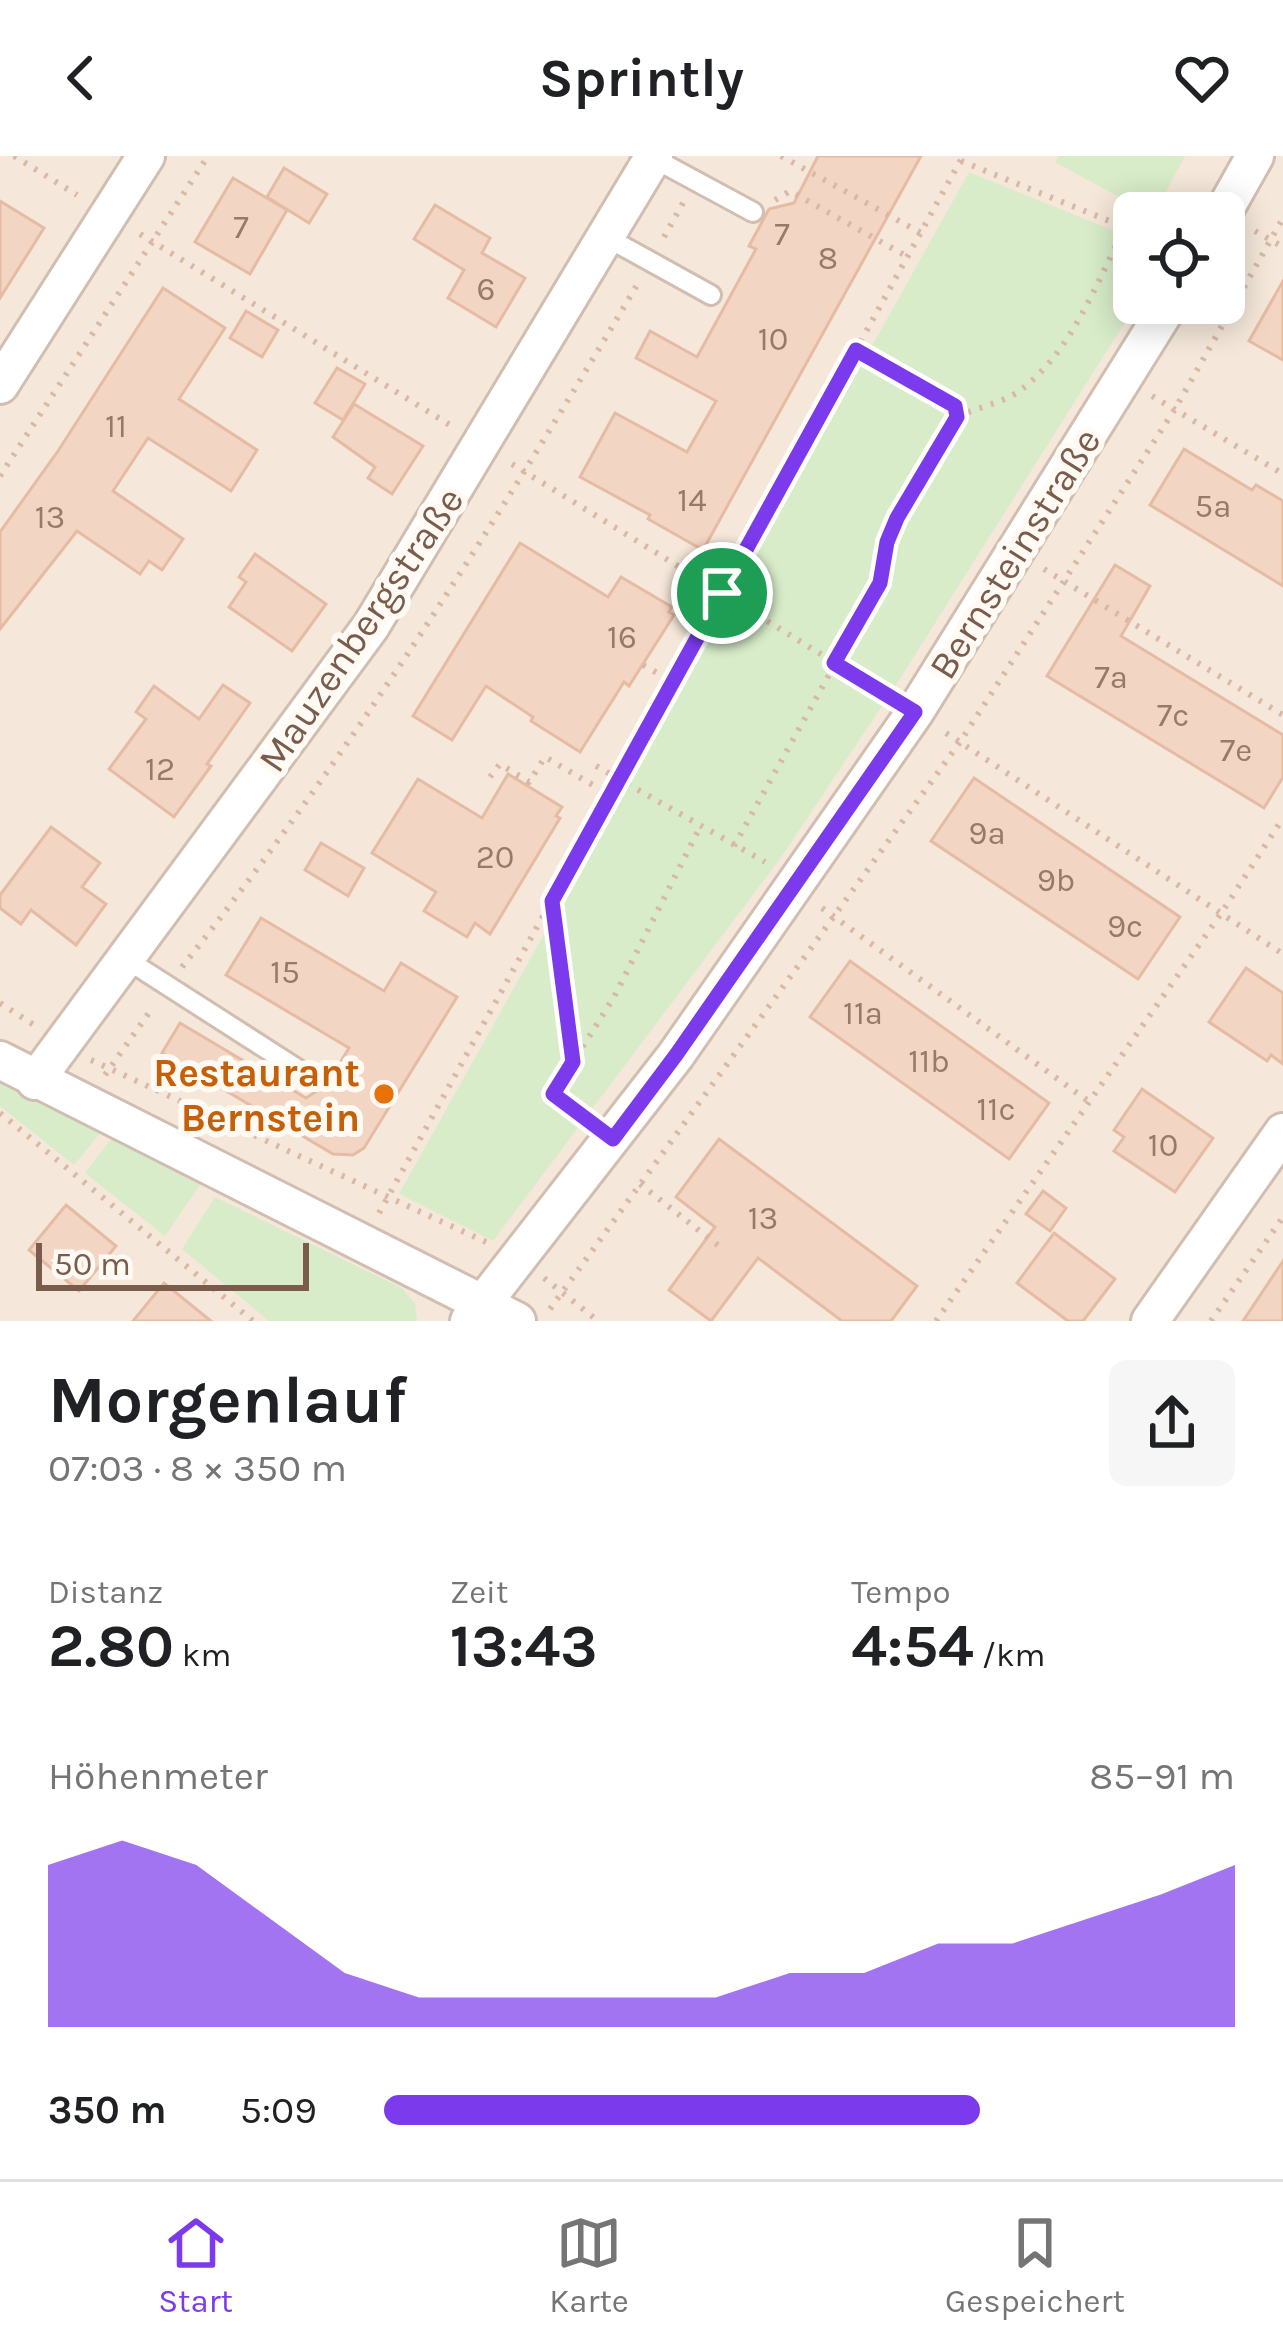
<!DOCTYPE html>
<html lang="de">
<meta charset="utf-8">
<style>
body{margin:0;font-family:Karla,sans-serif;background:#f6f6f6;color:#202124;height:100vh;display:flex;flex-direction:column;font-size:45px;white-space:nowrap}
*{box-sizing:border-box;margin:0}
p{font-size:39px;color:#757577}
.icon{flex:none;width:66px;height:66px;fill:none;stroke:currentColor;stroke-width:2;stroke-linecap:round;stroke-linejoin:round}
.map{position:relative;height:1165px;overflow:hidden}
.drawer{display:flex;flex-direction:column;background:#fff;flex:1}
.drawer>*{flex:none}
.controls{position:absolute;left:1113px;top:36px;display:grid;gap:24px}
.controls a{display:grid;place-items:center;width:132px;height:132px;border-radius:18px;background:#fff;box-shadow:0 6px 30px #0003;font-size:60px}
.scale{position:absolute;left:36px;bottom:30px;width:273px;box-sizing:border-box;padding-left:12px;border:6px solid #7a5c4d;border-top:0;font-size:33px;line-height:42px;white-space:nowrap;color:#7a5c4d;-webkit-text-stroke:9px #fffaf3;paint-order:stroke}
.pin{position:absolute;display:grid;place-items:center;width:102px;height:102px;color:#fff;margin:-51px;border:6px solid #fff;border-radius:50%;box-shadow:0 3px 12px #0007}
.round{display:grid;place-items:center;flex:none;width:126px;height:126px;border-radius:18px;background:#f6f6f6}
.overview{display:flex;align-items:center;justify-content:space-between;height:204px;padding:0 48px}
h1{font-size:66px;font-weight:700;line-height:90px}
.figures{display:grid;grid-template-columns:repeat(3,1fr);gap:18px;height:204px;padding:12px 48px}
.figures div{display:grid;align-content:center}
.figures b{font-size:60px;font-weight:700}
.figures small{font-size:33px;font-weight:400}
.figures p{font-size:33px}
.chart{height:336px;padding:24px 48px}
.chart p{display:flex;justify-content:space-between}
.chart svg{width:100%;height:216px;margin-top:12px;fill:#7c3aed;opacity:.7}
ul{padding:0 48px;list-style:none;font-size:39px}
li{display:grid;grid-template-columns:192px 144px 1fr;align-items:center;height:90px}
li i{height:30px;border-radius:15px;background:#7c3aed}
header{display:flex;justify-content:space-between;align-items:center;height:156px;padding:0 48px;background:#fff;font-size:54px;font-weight:700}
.dock{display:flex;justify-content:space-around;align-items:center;height:168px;border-top:3px solid #e0e0e0;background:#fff;font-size:33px;color:#757577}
.dock a{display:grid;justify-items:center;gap:6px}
.dock .on{color:#7c3aed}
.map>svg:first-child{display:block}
.residential{fill:#f5e8da;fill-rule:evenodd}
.green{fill:#d8ecc9}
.building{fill:#f3d5c3;stroke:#e6bba3;stroke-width:3}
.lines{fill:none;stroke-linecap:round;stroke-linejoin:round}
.service-casing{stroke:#d1beb0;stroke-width:24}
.minor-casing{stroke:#d1beb0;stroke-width:42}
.path{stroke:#d9b8a5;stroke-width:6;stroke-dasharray:3 9;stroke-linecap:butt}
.service{stroke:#fff;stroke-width:18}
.minor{stroke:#fff;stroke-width:36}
.route-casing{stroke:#fff;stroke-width:24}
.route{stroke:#7c3aed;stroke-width:15}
.food-dot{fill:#e8710a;stroke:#fffaf3;stroke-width:4.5}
.labels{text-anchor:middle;stroke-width:12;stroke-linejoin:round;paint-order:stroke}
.number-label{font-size:33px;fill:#987a6a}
.street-label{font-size:39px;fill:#7a5c4d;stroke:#fffaf3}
.food-label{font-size:39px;font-weight:bold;fill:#c56008;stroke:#fffaf3;text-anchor:end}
</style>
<header><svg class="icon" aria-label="back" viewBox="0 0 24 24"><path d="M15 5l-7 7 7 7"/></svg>Sprintly<svg class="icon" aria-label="heart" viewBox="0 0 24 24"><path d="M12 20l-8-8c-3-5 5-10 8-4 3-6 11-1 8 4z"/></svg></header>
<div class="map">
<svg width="1283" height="1165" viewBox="0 0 1283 1165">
<rect width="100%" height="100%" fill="#fdf6ec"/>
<path class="residential" d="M0,0h1283v1165h-1283zM1134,57h90v90h-90z"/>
<g class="green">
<polygon points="1059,0 1185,0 1154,57 1148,57 1055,6"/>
<polygon points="969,16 1134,83 1137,147 896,529 782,700 493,1085 399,1038"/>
<polygon points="0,922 101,976 74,1009 0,950"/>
<polygon points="111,983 202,1026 165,1080 85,1017"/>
<polygon points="215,1041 402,1132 415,1147 417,1165 269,1165 182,1093"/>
</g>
<g class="building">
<polygon points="818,0 921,0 703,394 648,363 650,359 580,321 615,257 687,296 716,245 636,202 650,175 697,201 756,93 749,90 769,53 794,47"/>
<polygon points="284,12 327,38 309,67 267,41"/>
<polygon points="233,22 287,54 250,118 195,86"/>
<polygon points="0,45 44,72 0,142"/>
<polygon points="435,49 490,82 482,97 525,122 496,171 448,142 464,114 414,83"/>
<polygon points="1283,125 1283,204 1249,185"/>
<polygon points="163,132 225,172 179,243 257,294 231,335 148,282 113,335 183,383 162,414 149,405 140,418 77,375 0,473 0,376 58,295"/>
<polygon points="246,155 278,174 262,201 230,182"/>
<polygon points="337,212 365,228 343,264 315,247"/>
<polygon points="354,248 423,290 392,338 368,322 375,311 333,281"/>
<polygon points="1184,293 1252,334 1256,329 1283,345 1283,430 1150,349"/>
<polygon points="520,387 608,441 621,421 672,451 669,456 674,459 629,530 624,526 580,596 531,565 533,561 486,530 452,584 413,560"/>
<polygon points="255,398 326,448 292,495 229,451 246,426 239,421"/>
<polygon points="1115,409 1150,430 1121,480 1283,579 1283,621 1264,652 1047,520"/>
<polygon points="223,529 250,547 207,608 211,610 174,661 109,613 146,563 136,556 154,530 199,563"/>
<polygon points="508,618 562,651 556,660 560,662 490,778 475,767 467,781 424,755 436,736 372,697 418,623 482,662"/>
<polygon points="974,622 1180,761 1138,823 931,685"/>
<polygon points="51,671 100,707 82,731 106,748 76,789 31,754 21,768 0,752 0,739"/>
<polygon points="321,687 364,712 348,740 305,714"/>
<polygon points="261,762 384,835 401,807 457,841 364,992 353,999 333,998 162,897 180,867 306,942 326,929 349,892 226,819"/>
<polygon points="850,805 1049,947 1009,1003 810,861"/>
<polygon points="1246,812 1283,837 1283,908 1271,899 1267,905 1209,866"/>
<polygon points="1142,933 1213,982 1175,1036 1114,995 1124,981 1114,974"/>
<polygon points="719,983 917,1130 891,1165 842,1165 758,1102 711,1165 669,1134 715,1071 676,1041"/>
<polygon points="1043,1035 1066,1052 1050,1075 1026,1058"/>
<polygon points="66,1049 116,1090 79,1135 29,1094"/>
<polygon points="1054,1077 1115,1123 1083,1165 1068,1165 1017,1127"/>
<polygon points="1283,1105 1283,1165 1243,1165"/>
<polygon points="164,1127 211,1165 133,1165"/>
</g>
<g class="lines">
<defs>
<g id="service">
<polyline points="653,2 753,56"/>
<polyline points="608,82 711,139"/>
<polyline points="126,803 310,921"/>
</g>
<g id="minor">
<polyline points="1223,57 1255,0"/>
<polyline points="0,229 146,0"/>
<polyline points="0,904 517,1165"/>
<polyline points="35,925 371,470 654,0"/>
<polyline points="469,1165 676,899 915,556 1170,147"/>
<polyline points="1150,1165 1283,976"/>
</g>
</defs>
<use href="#service" class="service-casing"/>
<use href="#minor" class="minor-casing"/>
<g class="path">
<polyline points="14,0 77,39"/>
<polyline points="781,0 921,77"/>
<polyline points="961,5 1134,75"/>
<polyline points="775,44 790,35 908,101"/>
<polyline points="1255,75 1283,91"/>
<polyline points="140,78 450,269"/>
<polyline points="664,81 684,45"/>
<polyline points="1152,240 1283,318"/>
<path d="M957,261c20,-10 43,-13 61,-25 53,-38 78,-109 107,-164"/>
<polyline points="512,308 884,537"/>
<polyline points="0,320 208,0"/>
<polyline points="1044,413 1283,559"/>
<polyline points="643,509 673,526"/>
<polyline points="946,577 1283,798"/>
<polyline points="596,610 765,706"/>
<polyline points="490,621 500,608 529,626 545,601 610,639"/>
<polyline points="734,690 880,427 887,386 897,362 957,261 955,250 857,194"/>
<polyline points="552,749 573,902"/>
<polyline points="822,752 1088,945"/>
<path d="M182,811c170,-215 315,-446 455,-682"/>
<polyline points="0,847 34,869"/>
<polyline points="91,904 488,1087"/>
<polyline points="105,919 153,851"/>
<polyline points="0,957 253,1165"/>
<polyline points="585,962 553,938 614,841 700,671"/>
<polyline points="640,1028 720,1091"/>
<polyline points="379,1057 963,0"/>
<polyline points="544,1122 598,1165"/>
<polyline points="550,1153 960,586 1175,253 1283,62"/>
<polyline points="936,1165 1222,756 1283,662"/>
<polyline points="1211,1165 1283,1061"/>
</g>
<use href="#service" class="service"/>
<use href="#minor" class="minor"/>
</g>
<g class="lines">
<defs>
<polygon id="route" points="856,194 955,250 957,261 897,362 887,386 880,427 834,507 915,556 676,899 613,983 553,938 573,906 552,745"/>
</defs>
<use href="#route" class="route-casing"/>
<use href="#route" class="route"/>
</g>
<circle class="food-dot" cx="384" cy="938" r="12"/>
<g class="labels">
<g class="number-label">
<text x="241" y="82">7</text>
<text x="782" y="89">7</text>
<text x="828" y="113">8</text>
<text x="486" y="144">6</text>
<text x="773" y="194">10</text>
<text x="116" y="281">11</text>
<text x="692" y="355">14</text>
<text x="1213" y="361">5a</text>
<text x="50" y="372">13</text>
<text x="622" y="492">16</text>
<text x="1111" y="532">7a</text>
<text x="1173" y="570">7c</text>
<text x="1236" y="605">7e</text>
<text x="160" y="624">12</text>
<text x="987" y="688">9a</text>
<text x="495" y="712">20</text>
<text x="1056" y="735">9b</text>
<text x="1125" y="781">9c</text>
<text x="285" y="827">15</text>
<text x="863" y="868">11a</text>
<text x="929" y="916">11b</text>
<text x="996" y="964">11c</text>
<text x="1163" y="1000">10</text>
<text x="763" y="1073">13</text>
</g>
<g class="street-label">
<text transform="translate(1014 397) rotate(-58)" y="14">Bernsteinstraße</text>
<text transform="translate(360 473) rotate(-56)" y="14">Mauzenbergstraße</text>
</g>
<g class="food-label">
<text x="360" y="930">Restaurant<tspan x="360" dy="45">Bernstein</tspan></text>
</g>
</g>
</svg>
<div class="controls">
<a><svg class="icon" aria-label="locate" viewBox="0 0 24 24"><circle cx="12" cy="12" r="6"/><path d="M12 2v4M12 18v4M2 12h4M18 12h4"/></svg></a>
</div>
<div class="scale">50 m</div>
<div class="pin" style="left:722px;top:437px;background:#1e9e55"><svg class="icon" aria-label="arrive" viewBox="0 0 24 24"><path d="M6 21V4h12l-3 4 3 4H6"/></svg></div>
</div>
<section class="drawer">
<div class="overview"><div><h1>Morgenlauf</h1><p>07:03 · 8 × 350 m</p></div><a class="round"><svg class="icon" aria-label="share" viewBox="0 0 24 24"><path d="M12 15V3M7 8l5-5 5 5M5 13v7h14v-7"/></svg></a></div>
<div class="figures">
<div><p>Distanz</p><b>2.80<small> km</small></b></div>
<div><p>Zeit</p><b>13:43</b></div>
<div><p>Tempo</p><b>4:54<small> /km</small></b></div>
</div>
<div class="chart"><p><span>Höhenmeter</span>85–91 m</p>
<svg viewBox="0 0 160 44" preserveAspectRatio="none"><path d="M0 44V11L10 6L20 11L30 22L40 33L50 38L60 38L70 38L80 38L90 38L100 33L110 33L120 27L130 27L140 22L150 17L160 11V44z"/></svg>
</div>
<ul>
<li><b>350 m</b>5:09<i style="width:70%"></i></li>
</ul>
</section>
<nav class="dock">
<a class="on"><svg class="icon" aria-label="home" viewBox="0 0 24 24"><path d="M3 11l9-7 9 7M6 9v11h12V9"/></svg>Start</a>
<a><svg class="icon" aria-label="map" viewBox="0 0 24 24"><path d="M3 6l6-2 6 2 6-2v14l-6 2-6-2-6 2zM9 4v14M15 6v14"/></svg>Karte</a>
<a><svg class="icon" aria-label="saved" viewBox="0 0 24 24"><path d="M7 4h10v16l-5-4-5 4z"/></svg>Gespeichert</a>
</nav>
